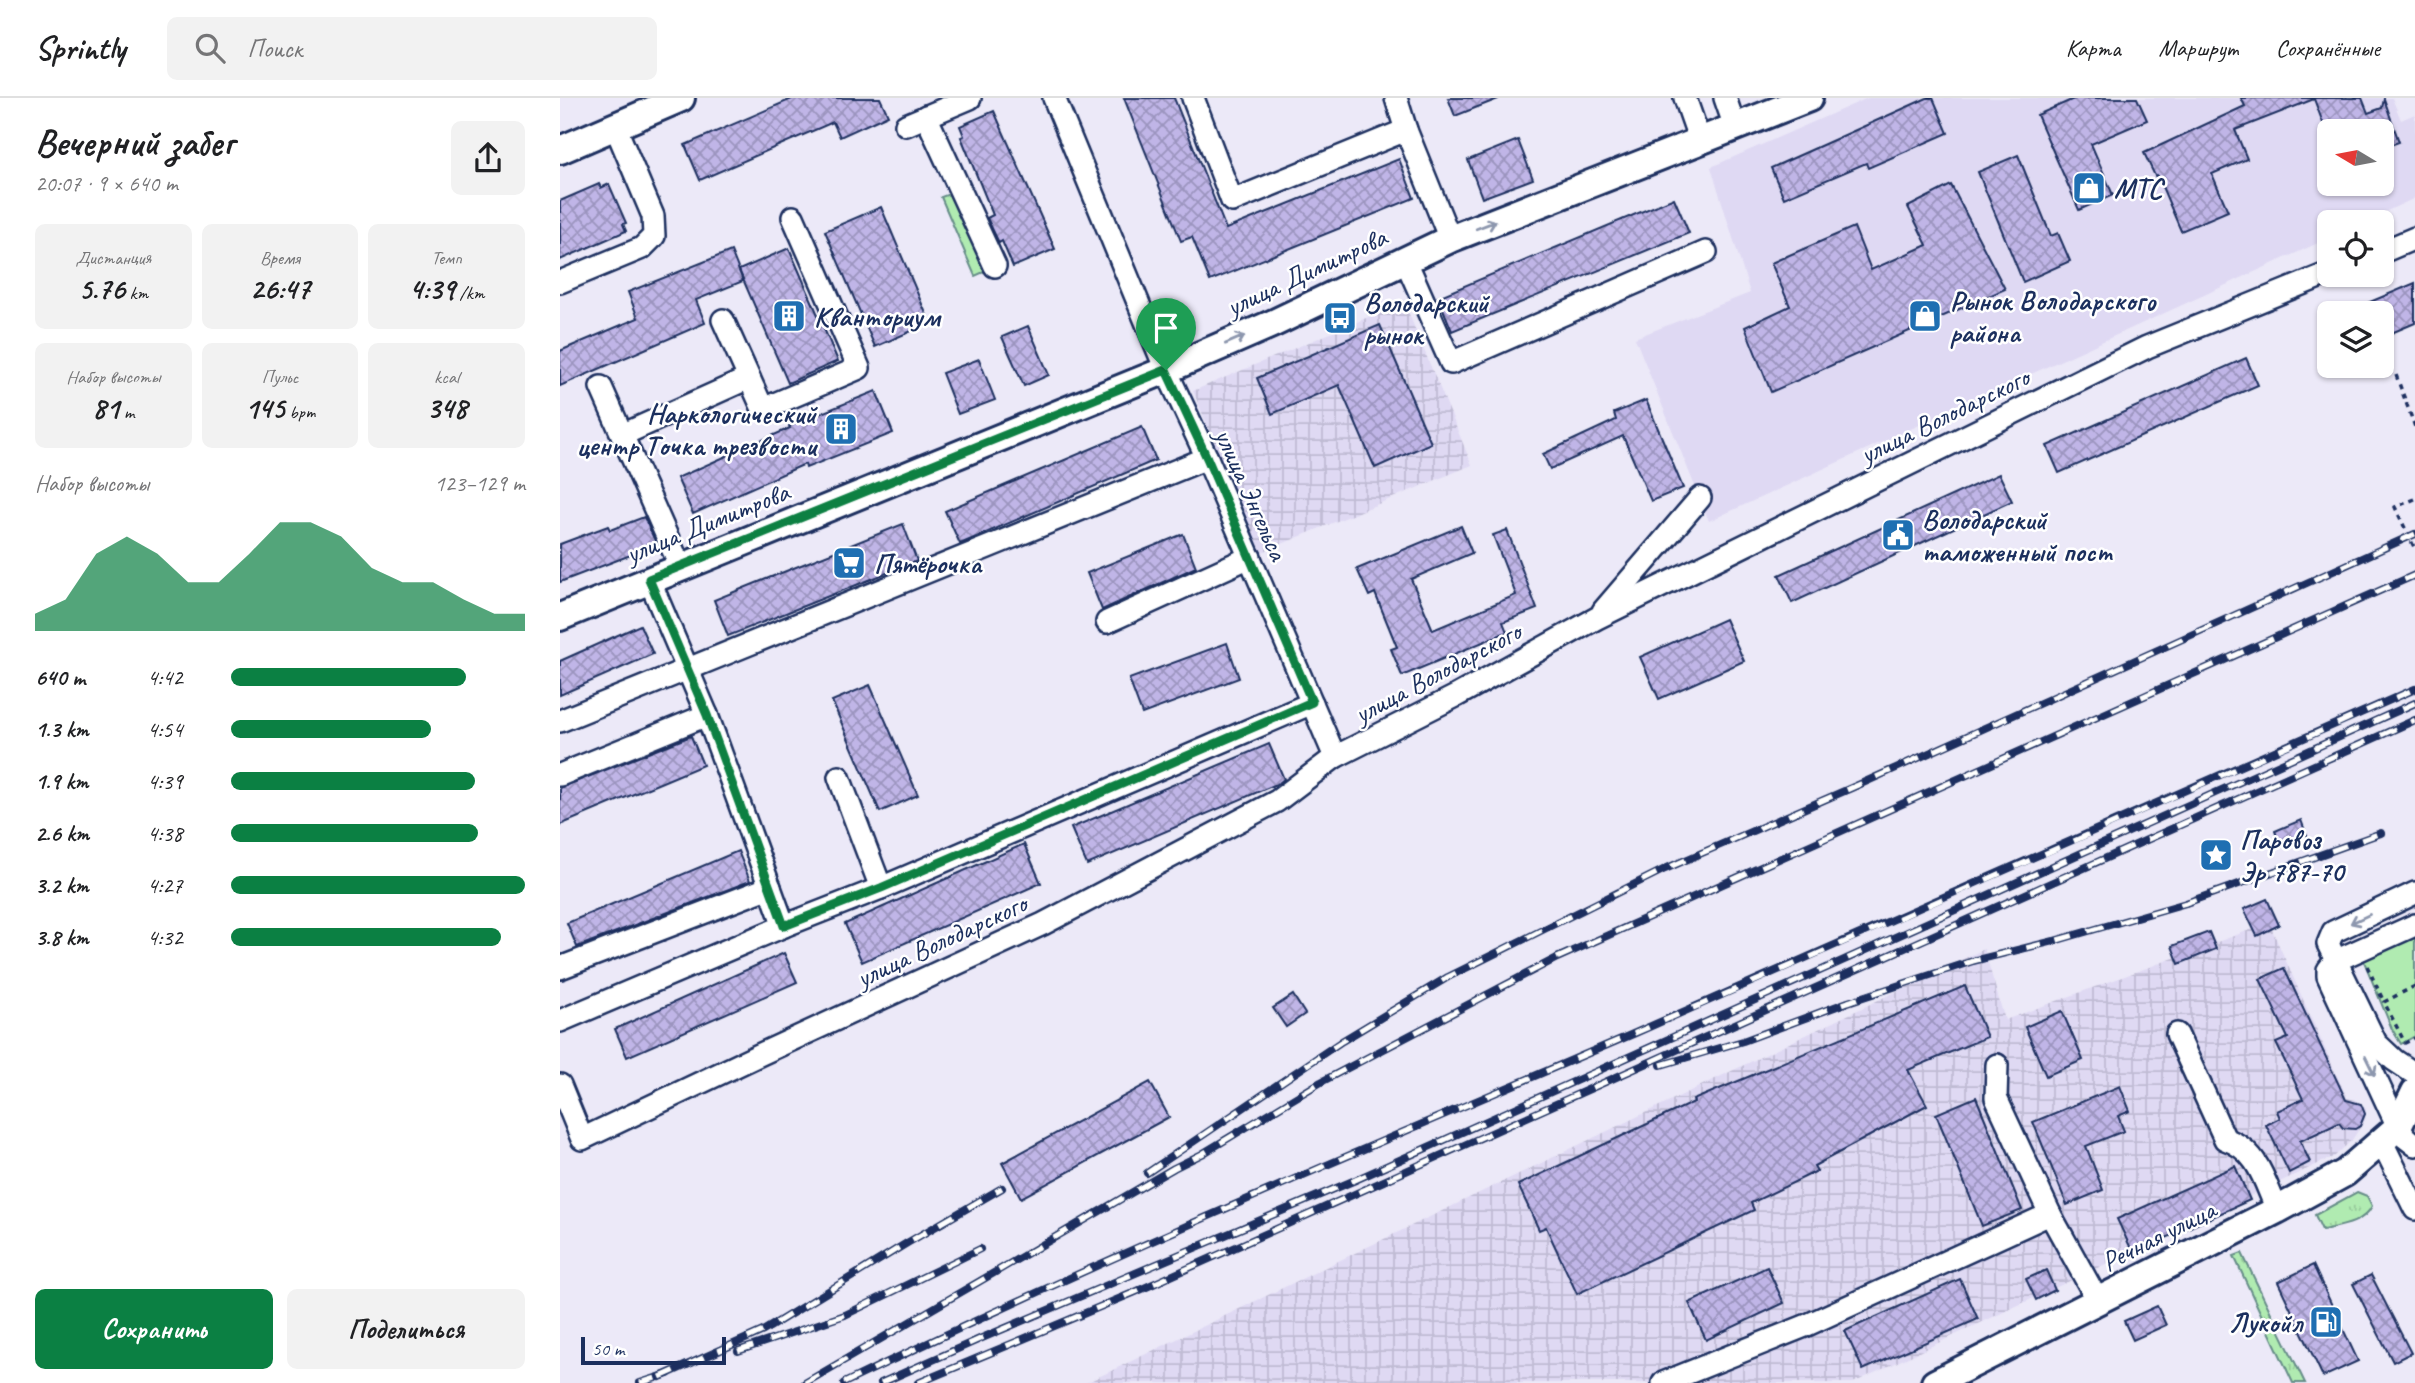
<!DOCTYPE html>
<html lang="ru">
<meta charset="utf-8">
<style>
body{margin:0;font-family:Caveat,sans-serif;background:#f2f2f2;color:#202124;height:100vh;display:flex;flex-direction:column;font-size:26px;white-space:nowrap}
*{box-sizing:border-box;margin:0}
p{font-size:23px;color:#757577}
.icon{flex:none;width:38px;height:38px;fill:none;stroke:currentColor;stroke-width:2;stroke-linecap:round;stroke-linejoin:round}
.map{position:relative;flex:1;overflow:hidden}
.side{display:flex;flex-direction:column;background:#fff;width:560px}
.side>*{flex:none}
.needle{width:46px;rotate:280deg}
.fabs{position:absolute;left:1757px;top:21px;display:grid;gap:14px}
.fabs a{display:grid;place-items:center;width:77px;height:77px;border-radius:10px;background:#fff;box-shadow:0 2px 5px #0004;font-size:35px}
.scale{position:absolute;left:21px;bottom:18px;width:145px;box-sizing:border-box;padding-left:7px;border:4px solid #1b2f5e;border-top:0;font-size:19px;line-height:24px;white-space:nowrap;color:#1b2f5e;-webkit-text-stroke:5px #fff;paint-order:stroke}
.pin{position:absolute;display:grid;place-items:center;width:60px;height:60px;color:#fff;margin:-72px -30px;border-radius:50% 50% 50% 0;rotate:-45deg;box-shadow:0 0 7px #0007}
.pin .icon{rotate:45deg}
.round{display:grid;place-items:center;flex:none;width:74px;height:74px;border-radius:10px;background:#f2f2f2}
.headline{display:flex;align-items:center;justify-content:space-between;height:119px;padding:0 35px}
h1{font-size:38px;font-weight:700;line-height:52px}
.figures{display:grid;grid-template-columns:repeat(3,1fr);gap:10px;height:119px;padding:7px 35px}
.figures div{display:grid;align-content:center;border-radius:10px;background:#f2f2f2;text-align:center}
.figures b{font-size:30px;font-weight:700}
.figures small{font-size:19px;font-weight:400}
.figures p{font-size:19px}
.chart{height:196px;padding:14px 35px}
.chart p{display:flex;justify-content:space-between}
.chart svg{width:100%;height:126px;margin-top:7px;fill:#0b8043;opacity:.7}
.primary-button{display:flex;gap:14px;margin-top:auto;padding:14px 35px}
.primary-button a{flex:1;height:80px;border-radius:10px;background:#0b8043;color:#fff;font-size:28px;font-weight:700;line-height:80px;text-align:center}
.primary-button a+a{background:#f2f2f2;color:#202124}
ul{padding:0 35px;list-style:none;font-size:23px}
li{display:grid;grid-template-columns:112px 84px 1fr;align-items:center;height:52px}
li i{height:18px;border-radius:9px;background:#0b8043}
header{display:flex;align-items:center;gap:42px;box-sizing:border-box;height:98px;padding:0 35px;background:#fff;border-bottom:2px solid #e0e0e0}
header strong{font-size:33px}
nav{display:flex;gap:38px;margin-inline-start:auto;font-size:24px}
.search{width:490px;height:63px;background:#f2f2f2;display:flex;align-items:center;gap:18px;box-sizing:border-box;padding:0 24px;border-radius:10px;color:#757577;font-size:26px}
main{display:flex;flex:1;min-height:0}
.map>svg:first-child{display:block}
.built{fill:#dfd9f3;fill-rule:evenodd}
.industrial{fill:url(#industrial-grid)}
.grass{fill:url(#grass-tufts);stroke:#668d88;stroke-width:2}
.park{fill:#b0ebb1;stroke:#668d88;stroke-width:2}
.building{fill:url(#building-cross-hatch);stroke:#1b2f5e;stroke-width:2}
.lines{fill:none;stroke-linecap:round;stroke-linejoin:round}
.minor-casing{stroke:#1b2f5e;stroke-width:26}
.major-casing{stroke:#1b2f5e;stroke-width:32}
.path{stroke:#1b2f5e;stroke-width:3.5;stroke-dasharray:5 5;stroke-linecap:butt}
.minor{stroke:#fff;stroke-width:21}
.major{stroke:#fff;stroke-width:26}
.rail-casing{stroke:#1b2f5e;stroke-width:8}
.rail{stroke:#fff;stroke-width:5;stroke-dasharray:16;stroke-linecap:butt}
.oneway{stroke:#8d97ae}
.route-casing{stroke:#fff;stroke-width:14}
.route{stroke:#0b8043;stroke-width:9}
.labels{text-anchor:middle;stroke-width:5;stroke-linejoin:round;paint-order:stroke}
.poi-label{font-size:28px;font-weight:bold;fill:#1b2f5e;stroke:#fff;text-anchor:start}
.street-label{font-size:28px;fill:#1b2f5e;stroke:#fff}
</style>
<header>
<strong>Sprintly</strong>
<div class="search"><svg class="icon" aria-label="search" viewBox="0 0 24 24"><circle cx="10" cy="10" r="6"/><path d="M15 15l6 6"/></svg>Поиск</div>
<nav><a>Карта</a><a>Маршрут</a><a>Сохранённые</a></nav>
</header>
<main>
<section class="side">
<div class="headline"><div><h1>Вечерний забег</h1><p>20:07 · 9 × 640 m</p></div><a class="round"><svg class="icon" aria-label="share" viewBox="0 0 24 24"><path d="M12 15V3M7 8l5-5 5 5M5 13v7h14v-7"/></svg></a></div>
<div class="figures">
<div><p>Дистанция</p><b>5.76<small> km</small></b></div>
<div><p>Время</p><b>26:47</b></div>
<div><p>Темп</p><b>4:39<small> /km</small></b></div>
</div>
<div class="figures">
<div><p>Набор высоты</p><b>81<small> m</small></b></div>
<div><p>Пульс</p><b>145<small> bpm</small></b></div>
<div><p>kcal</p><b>348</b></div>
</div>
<div class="chart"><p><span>Набор высоты</span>123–129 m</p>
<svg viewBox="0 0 160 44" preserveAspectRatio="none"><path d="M0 44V38L10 33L20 17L30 11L40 17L50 27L60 27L70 17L80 6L90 6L100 11L110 22L120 27L130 27L140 33L150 38L160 38V44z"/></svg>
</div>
<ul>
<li><b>640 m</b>4:42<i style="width:80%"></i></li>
<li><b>1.3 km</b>4:54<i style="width:68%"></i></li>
<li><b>1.9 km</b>4:39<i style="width:83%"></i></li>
<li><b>2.6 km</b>4:38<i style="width:84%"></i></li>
<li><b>3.2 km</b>4:27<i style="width:100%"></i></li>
<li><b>3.8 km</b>4:32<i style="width:92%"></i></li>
</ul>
<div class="primary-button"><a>Сохранить</a><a>Поделиться</a></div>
</section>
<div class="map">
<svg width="1855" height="1285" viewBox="0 0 1855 1285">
<defs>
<pattern id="industrial-grid" width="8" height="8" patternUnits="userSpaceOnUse" patternTransform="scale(1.75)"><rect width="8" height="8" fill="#dfd9f3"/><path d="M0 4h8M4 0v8" fill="none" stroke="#bfbbd3"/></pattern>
<pattern id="grass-tufts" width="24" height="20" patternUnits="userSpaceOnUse" patternTransform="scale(1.75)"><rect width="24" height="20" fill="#b0ebb1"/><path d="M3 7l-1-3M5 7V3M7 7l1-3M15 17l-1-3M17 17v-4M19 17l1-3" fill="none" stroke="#97ca9b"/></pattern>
<pattern id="building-cross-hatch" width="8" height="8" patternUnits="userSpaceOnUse" patternTransform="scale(1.75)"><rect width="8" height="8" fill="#c0b5e7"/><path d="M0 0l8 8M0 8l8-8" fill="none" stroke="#9b94be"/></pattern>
</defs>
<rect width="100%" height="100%" fill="#ece9f8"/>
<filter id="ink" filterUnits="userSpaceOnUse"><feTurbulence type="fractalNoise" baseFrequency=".0143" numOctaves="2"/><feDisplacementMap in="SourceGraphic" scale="14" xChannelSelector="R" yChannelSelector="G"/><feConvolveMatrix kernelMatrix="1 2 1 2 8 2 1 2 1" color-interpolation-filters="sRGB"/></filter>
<g filter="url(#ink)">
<path class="built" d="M1308,0h524l9,22 14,-6v84l-52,24h-34v16l-620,283 -74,-183 115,-45 -39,-126zM1769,33h53v53h-53z"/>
<g class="industrial">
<polygon points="844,204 912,367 700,455 633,293"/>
<polygon points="1709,825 1787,1000 1796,1002 1806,1011 1805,1022 1792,1042 1775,1058 1293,1285 526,1285 1424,851 1445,922"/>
</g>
<g class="grass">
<path d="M1797,1094l10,4 5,10c-9,18 -32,20 -50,24l-7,-15z"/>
<polygon points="1682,1155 1745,1285 1733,1285 1674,1158"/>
</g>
<g class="park">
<polygon points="392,95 426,173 415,178 381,99"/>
<polygon points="1855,836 1855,938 1841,946 1832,931 1803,861"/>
</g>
<g class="building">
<polygon points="234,0 320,0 328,17 280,39 273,24 140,82 125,47"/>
<polygon points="564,0 614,0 666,131 839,61 854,100 650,183 632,139 621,143"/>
<polygon points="888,0 938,0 938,1 895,18"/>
<polygon points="1367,0 1373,0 1388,35 1308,70 1306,65 1224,100 1211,70"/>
<polygon points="1516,0 1577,0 1587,22 1531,46 1553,97 1519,112 1477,17"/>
<polygon points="1681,0 1802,0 1808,15 1822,10 1824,1 1839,44 1822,50 1822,33 1766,33 1754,1 1675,32 1687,61 1652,76 1668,113 1621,133 1597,77 1595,78 1584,55 1685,8"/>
<polygon points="434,13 495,151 453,169 442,143 439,145 427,120 433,117 401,39 404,38 400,28"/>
<polygon points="958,42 973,81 922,100 908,62"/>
<polygon points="1458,57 1491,138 1498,135 1510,163 1463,184 1418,74"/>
<polygon points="39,86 41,90 49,86 66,125 63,126 66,133 0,162 0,103"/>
<polygon points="1391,87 1445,191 1211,294 1185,229 1230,208 1211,165 1294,129 1311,172 1367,147 1348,109"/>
<polygon points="1114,100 1129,135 892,233 878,199"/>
<polygon points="321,109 370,225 315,249 265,133"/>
<polygon points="229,150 278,263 228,285 179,172"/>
<polygon points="171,153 183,183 136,202 145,225 0,288 0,253 78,220 68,194"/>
<polygon points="1855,185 1855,225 1822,239 1822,215 1784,215"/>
<polygon points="820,227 871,345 815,370 779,287 712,316 697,280"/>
<polygon points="468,228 489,277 464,288 442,239"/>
<polygon points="1686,260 1698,287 1499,375 1487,348"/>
<polygon points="419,261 435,302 398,316 382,275"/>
<polygon points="316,293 333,335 246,370 245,366 133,416 117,380 230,330 229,328"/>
<polygon points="1086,302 1123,390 1091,403 1063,338 990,371 983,356 1056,322 1054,315"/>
<polygon points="582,329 596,362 400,446 385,413"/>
<polygon points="1439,376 1452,403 1232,505 1219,477"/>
<polygon points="84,419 97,447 0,484 0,446 48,428 50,432"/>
<polygon points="343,426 357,463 168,538 154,502"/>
<polygon points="901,428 912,455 851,481 873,532 956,497 933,437 947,432 977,511 943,524 947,534 842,578 831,551 837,549 815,495 809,498 797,471"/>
<polygon points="623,436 636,469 542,512 527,475"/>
<polygon points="1165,521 1184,563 1099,601 1080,559"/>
<polygon points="80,527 93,556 0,597 0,563"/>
<polygon points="667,545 679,580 582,616 569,581"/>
<polygon points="310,587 358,697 320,714 272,603"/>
<polygon points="131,638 143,667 0,727 0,690"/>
<polygon points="709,646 724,681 719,685 527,767 511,730"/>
<polygon points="1741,722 1747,738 1721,749 1715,733"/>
<polygon points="464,746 481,785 302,864 285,826"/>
<polygon points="178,753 190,783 17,849 7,825"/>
<polygon points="1707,801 1719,827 1697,838 1684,811"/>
<polygon points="1649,834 1656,851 1619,866 1612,848"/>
<polygon points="224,855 237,884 67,959 55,931"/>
<polygon points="1724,870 1786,1002 1801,1006 1805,1016 1800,1028 1795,1031 1783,1030 1779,1025 1740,1043 1750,1064 1729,1075 1706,1027 1720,1020 1717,1013 1743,1001 1716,945 1728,940 1700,881"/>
<polygon points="1405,888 1427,939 1348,972 1367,1007 1254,1068 1257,1073 1191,1105 1194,1112 1017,1196 986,1129 979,1132 958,1087 1134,1004 1133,1002"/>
<polygon points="733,897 745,916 726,929 713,910"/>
<polygon points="1502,913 1523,962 1486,978 1465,929"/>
<polygon points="590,984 609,1019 461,1100 442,1065"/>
<polygon points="1560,988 1570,1013 1558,1018 1564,1033 1526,1048 1543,1092 1507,1107 1473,1024"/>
<polygon points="1416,999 1462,1112 1422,1128 1376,1016"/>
<polygon points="1675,1068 1690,1102 1573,1155 1557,1121"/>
<polygon points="1753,1167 1798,1263 1763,1279 1718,1184"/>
<polygon points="1207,1169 1224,1205 1146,1242 1129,1205"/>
<polygon points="1486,1172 1495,1192 1476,1202 1466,1181"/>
<polygon points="1811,1177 1851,1255 1833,1264 1793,1186"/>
<polygon points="1400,1181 1418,1221 1303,1272 1285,1233"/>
<polygon points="1597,1208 1606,1227 1573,1242 1564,1223"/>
</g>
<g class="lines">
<defs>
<g id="minor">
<polyline points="494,0 606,272 647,360 775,659"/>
<polyline points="633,0 672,103 846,32"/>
<polyline points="836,0 846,32 890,141"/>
<polyline points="1125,0 1140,43"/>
<polyline points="1165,0 1175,29"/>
<polyline points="366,18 435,168"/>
<polyline points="346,27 410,0"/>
<polyline points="1822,154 1855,140"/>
<polyline points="845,161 891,265 1146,154"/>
<polyline points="0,184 82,150 94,138 93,118 55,28"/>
<polyline points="163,222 203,311 299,270 233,119"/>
<polyline points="41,289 120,468"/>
<polyline points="62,337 189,280"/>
<polyline points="89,481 147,617 224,828"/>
<polyline points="1043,513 1140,400"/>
<polyline points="547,524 690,459"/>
<polyline points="0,623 647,360"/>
<polyline points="0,677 147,617"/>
<polyline points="279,679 321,790"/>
<polyline points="1855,795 1773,834 1768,846 1816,945 1834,962 1855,976"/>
<polyline points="1855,827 1775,863 1768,872 1768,878 1838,1029 1846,1040 1855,1047"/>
<polyline points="0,870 210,789"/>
<polyline points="0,923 224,828 321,790 752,605"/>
<path d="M1617,936l48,105c33,11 39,41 52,71"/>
<polyline points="1437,967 1436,1000 1490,1116"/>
<polyline points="0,987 22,1041 201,956 483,826 717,703 775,659 896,598 1037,520 1587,249 1769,175"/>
<polyline points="1822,1044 1855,1111"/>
<polyline points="1103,1285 1245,1228 1490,1116 1538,1203"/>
</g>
<g id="major">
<polyline points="0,52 121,0"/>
<polyline points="0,519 606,272 714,225 890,141 1249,0"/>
<polyline points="1375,1285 1717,1112 1785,1075 1838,1029 1855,994"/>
</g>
</defs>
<use href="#minor" class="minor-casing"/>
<use href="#major" class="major-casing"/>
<g class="path">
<polyline points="1836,277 1855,329"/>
<polyline points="1855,401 1835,409 1855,451"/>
<polyline points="1807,868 1824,904"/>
<polyline points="1855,888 1824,904 1845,945 1855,940"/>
</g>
<use href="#minor" class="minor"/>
<use href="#major" class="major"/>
<defs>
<g id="rail">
<polyline points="1101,967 1183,943 1288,904 1413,863 1494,843 1626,805 1821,735"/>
<polyline points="587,1075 782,943 888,879 1105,771 1305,684 1855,436"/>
<polyline points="178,1253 285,1217 420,1151"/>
<polyline points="100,1279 203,1233 347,1145 442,1090"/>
<polyline points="80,1285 108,1276"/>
<polyline points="245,1285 614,1070 642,1056 761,984 997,860 1855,477"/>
<path d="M284,1285c259,-125 525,-236 789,-349 262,-113 522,-229 782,-345"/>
<polyline points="321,1285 422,1240 793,1083 1855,605"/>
<polyline points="358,1285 573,1195 1855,622"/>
</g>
</defs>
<use href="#rail" class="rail-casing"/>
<use href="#rail" class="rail"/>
</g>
<defs><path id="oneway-shaft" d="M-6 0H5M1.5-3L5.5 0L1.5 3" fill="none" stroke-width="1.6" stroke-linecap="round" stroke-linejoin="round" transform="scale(1.75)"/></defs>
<g class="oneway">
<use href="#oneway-shaft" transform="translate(926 127) rotate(-21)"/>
<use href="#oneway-shaft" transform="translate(675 242) rotate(-23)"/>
<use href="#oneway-shaft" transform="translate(1800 821) rotate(155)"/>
<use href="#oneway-shaft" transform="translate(1810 968) rotate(64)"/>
</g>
</g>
<g class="lines" filter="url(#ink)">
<defs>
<polygon id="route" points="606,272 647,360 752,604 321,790 224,828 147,617 89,481"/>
</defs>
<use href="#route" class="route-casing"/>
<use href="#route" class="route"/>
</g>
<defs>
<symbol id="shop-square" viewBox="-11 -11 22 22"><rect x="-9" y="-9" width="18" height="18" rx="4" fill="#1f6fb2" stroke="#fff"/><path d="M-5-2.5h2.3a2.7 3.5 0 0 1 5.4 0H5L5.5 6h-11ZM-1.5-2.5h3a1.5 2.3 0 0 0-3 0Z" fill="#fff"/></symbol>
<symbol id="building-square" viewBox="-11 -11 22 22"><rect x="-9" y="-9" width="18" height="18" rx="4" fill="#1f6fb2" stroke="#fff"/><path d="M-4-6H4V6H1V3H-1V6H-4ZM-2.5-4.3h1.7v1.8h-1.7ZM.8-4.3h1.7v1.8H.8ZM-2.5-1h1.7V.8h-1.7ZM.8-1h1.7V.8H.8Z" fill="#fff"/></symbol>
<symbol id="bus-square" viewBox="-11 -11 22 22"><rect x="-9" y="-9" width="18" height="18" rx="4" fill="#1f6fb2" stroke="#fff"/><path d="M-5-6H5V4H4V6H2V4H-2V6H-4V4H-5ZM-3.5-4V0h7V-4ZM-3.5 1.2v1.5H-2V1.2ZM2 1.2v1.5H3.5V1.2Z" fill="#fff"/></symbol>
<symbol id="civic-square" viewBox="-11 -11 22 22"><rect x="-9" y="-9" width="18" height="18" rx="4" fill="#1f6fb2" stroke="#fff"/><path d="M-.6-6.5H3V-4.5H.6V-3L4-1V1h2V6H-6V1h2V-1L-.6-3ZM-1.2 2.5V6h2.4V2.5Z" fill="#fff"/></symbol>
<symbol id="supermarket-square" viewBox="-11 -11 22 22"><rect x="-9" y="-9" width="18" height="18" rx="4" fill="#1f6fb2" stroke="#fff"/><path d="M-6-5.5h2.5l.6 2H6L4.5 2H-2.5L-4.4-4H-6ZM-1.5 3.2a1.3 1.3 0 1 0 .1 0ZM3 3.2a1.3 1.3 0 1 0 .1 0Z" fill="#fff"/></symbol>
<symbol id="sight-square" viewBox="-11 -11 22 22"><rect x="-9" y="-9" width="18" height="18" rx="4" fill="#1f6fb2" stroke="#fff"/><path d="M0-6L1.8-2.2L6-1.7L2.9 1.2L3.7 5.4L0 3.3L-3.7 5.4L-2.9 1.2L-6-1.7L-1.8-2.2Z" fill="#fff"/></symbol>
<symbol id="fuel-square" viewBox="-11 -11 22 22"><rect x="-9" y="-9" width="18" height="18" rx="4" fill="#1f6fb2" stroke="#fff"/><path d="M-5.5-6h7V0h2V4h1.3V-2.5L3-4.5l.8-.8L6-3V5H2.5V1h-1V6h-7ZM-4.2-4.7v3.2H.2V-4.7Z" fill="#fff"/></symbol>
</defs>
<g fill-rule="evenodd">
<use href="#shop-square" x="1510" y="71" width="38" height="38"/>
<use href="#building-square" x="210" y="199" width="38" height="38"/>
<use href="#shop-square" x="1346" y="199" width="38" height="38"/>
<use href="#bus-square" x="761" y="201" width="38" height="38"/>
<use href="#building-square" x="262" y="312" width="38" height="38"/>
<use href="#civic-square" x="1319" y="418" width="38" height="38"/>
<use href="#supermarket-square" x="270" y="446" width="38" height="38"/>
<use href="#sight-square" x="1637" y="738" width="38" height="38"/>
<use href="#fuel-square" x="1747" y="1205" width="38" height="38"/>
</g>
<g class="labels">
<g class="poi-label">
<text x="1554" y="100">МТС</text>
<text x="1390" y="212">Рынок Володарского<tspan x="1390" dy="32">района</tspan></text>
<text x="804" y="214">Володарский<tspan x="804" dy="32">рынок</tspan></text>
<text x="254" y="228">Кванториум</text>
<text x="256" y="325" text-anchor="end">Наркологический<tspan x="256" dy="32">центр Точка трезвости</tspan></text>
<text x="1362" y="431">Володарский<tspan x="1362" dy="32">таможенный пост</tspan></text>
<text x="314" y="475">Пятёрочка</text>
<text x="1680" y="751">Паровоз<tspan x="1680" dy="32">Эр 787-70</tspan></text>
<text x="1742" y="1234" text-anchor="end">Лукойл</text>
</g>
<g class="street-label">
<text transform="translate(746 173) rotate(-25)" y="10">улица Димитрова</text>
<text transform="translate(1384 317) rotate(-26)" y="10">улица Володарского</text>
<text transform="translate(692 396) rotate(66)" y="10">улица Энгельса</text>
<text transform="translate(147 424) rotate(-22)" y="10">улица Димитрова</text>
<text transform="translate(877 574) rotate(-28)" y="10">улица Володарского</text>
<text transform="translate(381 842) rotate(-25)" y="10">улица Володарского</text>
<text transform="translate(1598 1137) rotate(-27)" y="10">Речная улица</text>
</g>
</g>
</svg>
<div class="fabs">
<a><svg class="needle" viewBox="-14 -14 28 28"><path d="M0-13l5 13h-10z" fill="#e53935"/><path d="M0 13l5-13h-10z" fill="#757577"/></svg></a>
<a><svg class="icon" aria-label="locate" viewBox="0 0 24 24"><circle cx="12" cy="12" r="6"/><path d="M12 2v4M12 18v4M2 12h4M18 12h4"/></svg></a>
<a><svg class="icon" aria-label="layers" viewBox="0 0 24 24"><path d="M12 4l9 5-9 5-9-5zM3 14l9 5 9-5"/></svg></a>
</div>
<div class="scale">50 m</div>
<div class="pin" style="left:606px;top:272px;background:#1e9e55"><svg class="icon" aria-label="arrive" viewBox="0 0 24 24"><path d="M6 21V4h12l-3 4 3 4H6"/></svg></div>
</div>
</main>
